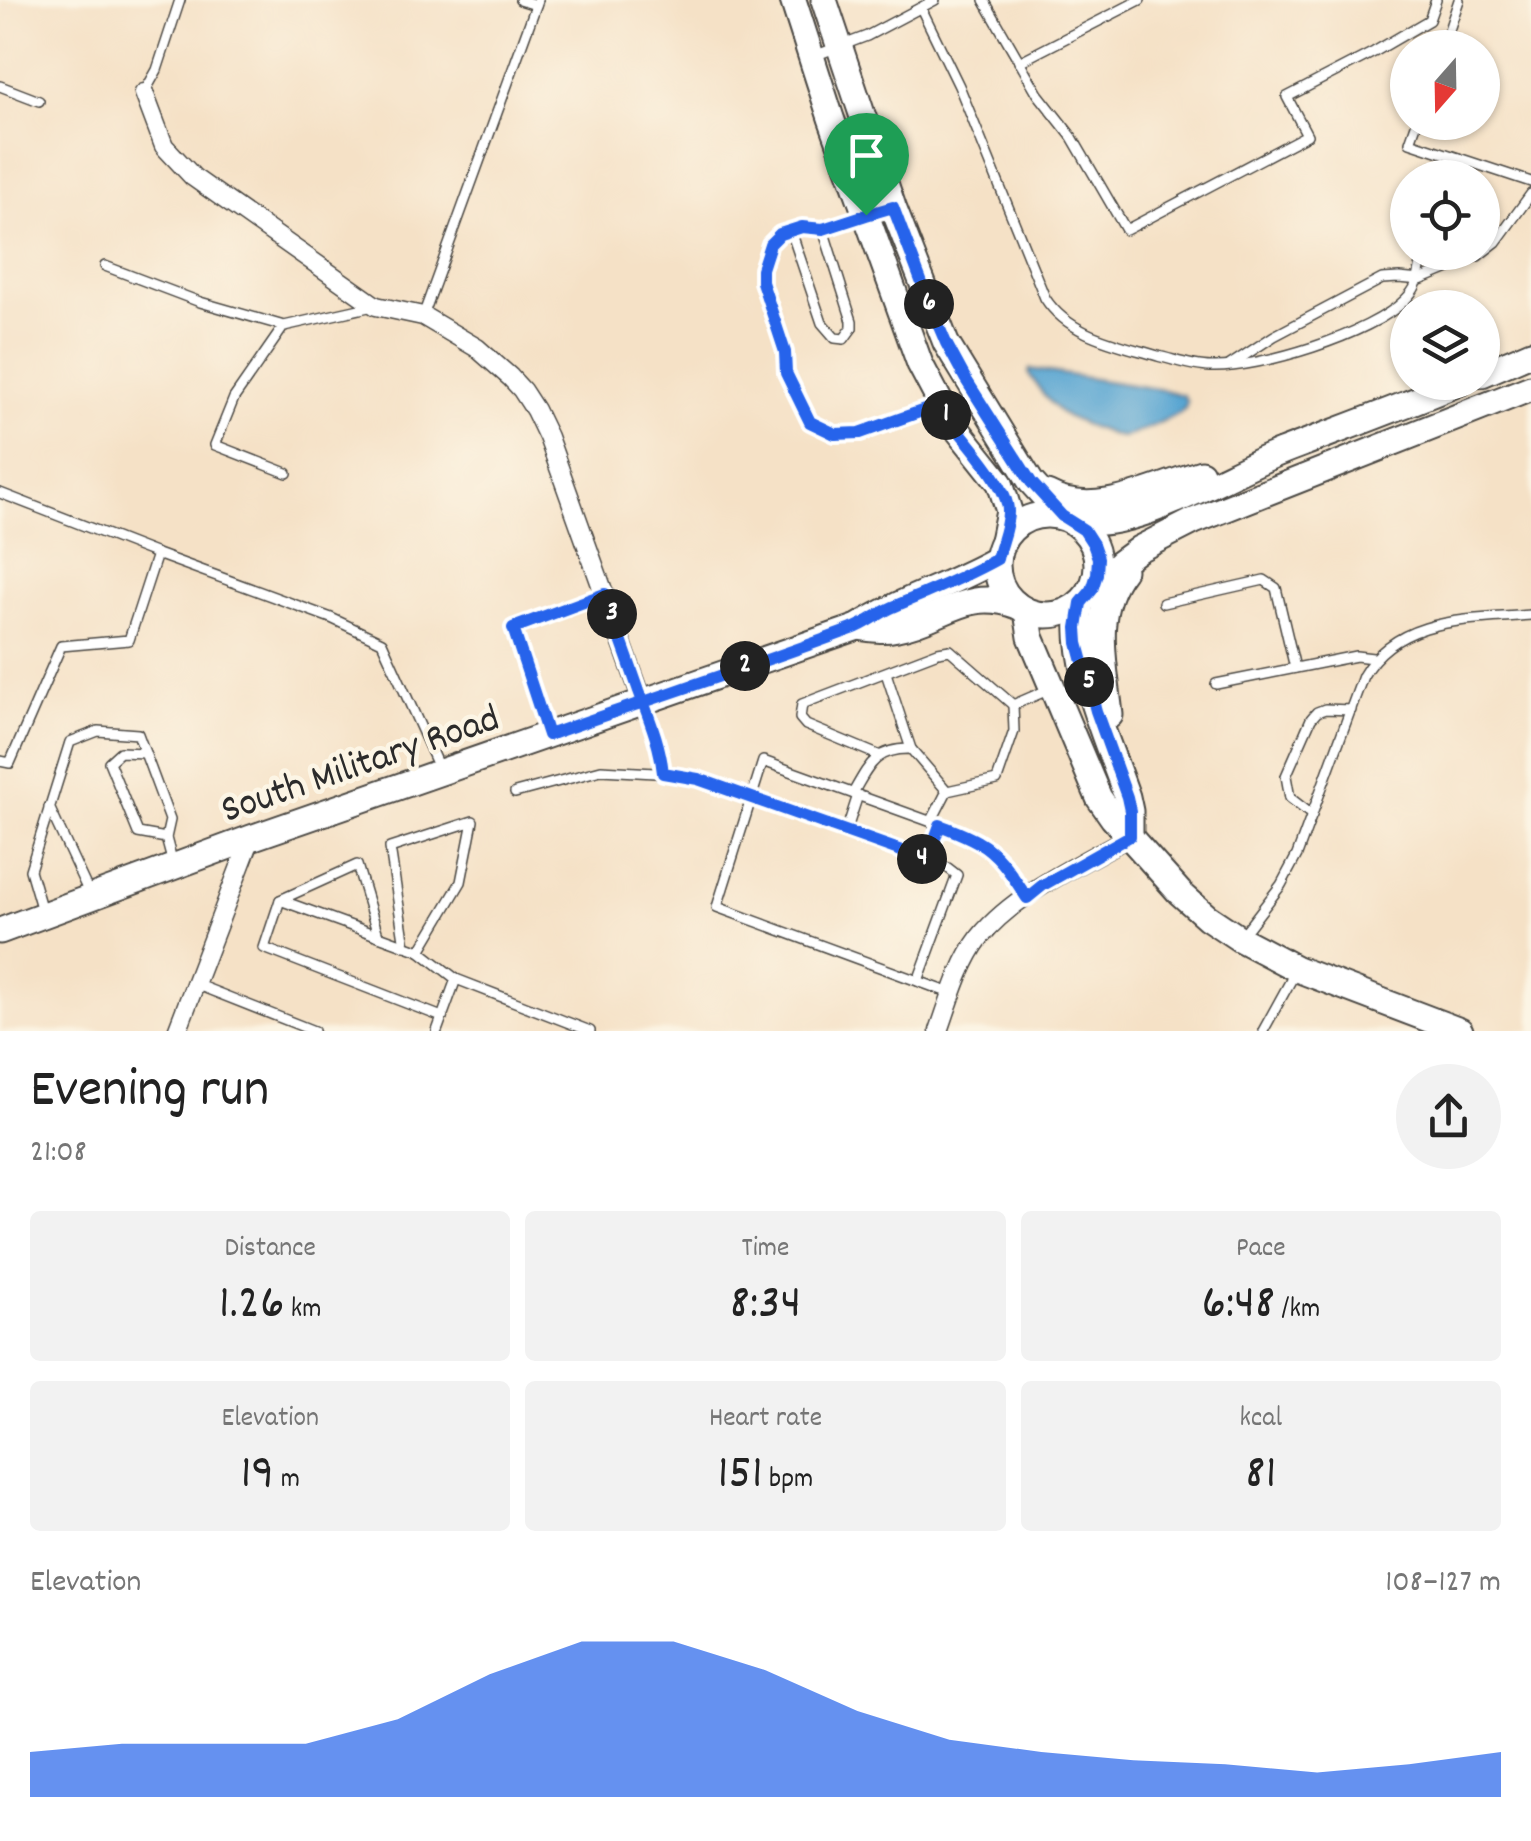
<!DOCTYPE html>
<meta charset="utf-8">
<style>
body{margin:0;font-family:Dekko,sans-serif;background:#f2f2f2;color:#222;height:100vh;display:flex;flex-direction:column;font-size:38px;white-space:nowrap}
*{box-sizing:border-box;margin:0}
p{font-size:32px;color:#767676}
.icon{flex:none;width:55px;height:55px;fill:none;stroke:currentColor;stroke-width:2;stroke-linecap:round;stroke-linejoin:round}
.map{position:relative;height:1031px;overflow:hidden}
.panel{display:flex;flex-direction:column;background:#fff;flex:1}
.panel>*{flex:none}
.needle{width:65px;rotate:200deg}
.buttons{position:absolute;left:1390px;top:30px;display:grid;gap:20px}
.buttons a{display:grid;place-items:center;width:110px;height:110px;border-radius:50%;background:#fff;box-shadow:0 2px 8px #0004;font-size:50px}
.pin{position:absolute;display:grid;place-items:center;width:85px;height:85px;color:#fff;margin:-102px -42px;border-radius:50% 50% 50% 0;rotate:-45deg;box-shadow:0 0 10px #0007}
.pin .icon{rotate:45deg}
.km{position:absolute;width:50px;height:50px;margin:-25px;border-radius:50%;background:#222;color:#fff;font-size:28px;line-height:50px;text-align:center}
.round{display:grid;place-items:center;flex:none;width:105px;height:105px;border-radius:52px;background:#f2f2f2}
.head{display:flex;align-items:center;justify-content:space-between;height:170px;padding:0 30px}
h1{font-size:55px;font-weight:600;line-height:75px}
.stats{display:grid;grid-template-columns:repeat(3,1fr);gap:15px;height:170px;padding:10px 30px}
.stats div{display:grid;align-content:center;border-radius:10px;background:#f2f2f2;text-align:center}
.stats b{font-size:50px;font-weight:600}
.stats small{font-size:28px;font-weight:400}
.stats p{font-size:28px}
.chart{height:280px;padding:20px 30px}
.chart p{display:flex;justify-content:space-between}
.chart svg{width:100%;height:180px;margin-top:10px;fill:#2563eb;opacity:.7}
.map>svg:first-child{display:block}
.water{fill:#59a5d2;stroke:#42687e;stroke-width:2.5}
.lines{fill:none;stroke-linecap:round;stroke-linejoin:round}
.lane-casing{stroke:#494642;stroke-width:12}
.street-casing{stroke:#494642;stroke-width:21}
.secondary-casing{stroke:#494642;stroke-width:29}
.lane{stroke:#fff;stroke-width:9}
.street{stroke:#fff;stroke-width:18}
.secondary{stroke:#fff;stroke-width:25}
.route-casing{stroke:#fff;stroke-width:20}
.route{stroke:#2563eb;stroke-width:12}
.labels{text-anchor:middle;stroke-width:9;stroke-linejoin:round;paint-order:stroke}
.street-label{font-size:40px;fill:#2b2b2b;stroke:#fcf5e5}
</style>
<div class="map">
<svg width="1531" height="1031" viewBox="0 0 1531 1031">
<rect width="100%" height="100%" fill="#fcf5e5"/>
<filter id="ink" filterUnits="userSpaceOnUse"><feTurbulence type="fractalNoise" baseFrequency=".01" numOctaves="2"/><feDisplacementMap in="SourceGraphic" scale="20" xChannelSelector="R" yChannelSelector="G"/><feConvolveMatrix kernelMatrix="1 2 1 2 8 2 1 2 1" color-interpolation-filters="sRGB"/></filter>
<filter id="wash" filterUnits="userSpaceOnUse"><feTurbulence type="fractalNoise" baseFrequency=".0048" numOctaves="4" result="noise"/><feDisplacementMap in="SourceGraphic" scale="40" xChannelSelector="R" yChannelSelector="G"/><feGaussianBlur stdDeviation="2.25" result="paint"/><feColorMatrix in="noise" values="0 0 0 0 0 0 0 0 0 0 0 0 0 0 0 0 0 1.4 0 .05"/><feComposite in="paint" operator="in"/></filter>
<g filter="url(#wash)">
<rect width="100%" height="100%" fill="#f5e1c6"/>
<path class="water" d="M1030,369l134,21 19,5 4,7 -2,6 -5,5c-14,6 -44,23 -58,24 -7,0 -15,-4 -22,-7 -43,-14 -46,-20 -71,-56z"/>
</g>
<g filter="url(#ink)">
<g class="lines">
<defs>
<g id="lane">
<polyline points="520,0 536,5"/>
<polyline points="984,0 1038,94 1072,137 1126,230 1307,135 1287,97 1374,52 1429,20 1436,0"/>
<path d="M921,8l38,78 86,212c24,38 73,46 113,58 17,4 35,11 53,11 47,2 161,-33 194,-67 17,-17 12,-27 19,-48"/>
<polyline points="1443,48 1459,0"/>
<polyline points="814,56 867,36 935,0"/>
<polyline points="1019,62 1140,0"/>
<polyline points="0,86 39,101"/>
<polyline points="144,93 157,70 180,0"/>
<polyline points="1417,122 1410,142 1531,182"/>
<polyline points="1451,178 1458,158"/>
<polyline points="890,207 823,229 802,227 780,234 771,244 767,253 762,269 762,281 785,353 787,373 797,399 810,421 814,426 835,434 860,433 939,405"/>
<polyline points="791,231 822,323 835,338 844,339 852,328 852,321 823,229"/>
<polyline points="105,266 200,302 284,326"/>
<polyline points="423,316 538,0"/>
<polyline points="1230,365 1274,336 1382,279 1399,278 1420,280 1478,256 1496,242 1531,194"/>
<polyline points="287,473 215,445 234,398 284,326 373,306"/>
<polyline points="0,493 157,554"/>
<polyline points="1163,603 1264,580 1276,588 1295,668"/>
<polyline points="886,673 911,749"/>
<polyline points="1216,684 1356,656 1373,658"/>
<polyline points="644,704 659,745 663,773"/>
<polyline points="547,732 513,628 605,594"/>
<polyline points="145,753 120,752 109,762 138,833 166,838"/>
<polyline points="878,755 806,725 800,718 802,704 938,652 950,650 1013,705"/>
<polyline points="0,761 10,763 61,646 129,640 157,554 331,618 382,642 439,768"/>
<polyline points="515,793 601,770 673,774 697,779 948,868 957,875 918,981"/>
<path d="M853,793c16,-28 23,-45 58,-44l36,42"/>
<polyline points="49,807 90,895"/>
<polyline points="1312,815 1290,798 1286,776 1311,719 1317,712 1325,709 1351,710"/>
<polyline points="931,822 947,791 997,780 1014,731 1013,705 1050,689"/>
<polyline points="846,832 858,795"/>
<polyline points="927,860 940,825"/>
<polyline points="280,900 357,865 378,935"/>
<polyline points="42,911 30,870 70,742 98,731 138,734 170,820 166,838 173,864"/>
<path d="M1241,937l40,-52 16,-30 66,-179c34,-60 108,-56 168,-61"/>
<polyline points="405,946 390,848 473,821 461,882 420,951"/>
<polyline points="195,984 314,1031"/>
<polyline points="953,994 717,907 763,761 940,825 977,841 1001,861 1026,896"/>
<polyline points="442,1017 264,948 280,900 420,951 456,979"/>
<polyline points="437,1031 456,979 590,1031"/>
<polyline points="1263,1031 1296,971"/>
</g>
<g id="street">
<polyline points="144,93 164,146 193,177 376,306 423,316 477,348 510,377 522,390 535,410 548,437 643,702"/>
<polyline points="177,1031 251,838"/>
<path d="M939,1031c11,-31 21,-68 41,-94 34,-43 103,-74 150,-101"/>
</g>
<g id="secondary">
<polyline points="793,0 831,118 920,364 949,419 1000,483 1009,511 1003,541"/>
<polyline points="824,0 893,207 946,343 1031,482 1062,516"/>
<polyline points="1482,374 1531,353"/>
<path d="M1047,494c47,26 108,-7 154,-21"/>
<circle cx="1047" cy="565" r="50"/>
<path d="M1072,520c57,16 154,-47 209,-68 60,-23 121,-45 180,-70"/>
<polyline points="1092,590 1120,563 1139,549 1194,521 1531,388"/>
<path d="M1081,603c-12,58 27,138 46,194l3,14v25"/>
<polyline points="1027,611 1031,637 1099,798 1113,818 1180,893 1207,917 1240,939 1297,969 1460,1031"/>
<path d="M858,627c13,2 26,4 39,1 48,-9 68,-41 121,-22"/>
<path d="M1110,715c-5,-49 -20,-103 13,-145"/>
<path d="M0,931l251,-93 607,-211c43,-28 94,-42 139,-68"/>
</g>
</defs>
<use href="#lane" class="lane-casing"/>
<use href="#street" class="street-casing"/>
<use href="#secondary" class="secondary-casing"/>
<use href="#lane" class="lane"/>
<use href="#street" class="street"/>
<use href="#secondary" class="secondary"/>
</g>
</g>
<g class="lines" filter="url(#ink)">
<defs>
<path id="route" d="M866,215l-43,14 -21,-2 -22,7 -10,10 -8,25v13l23,70 1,21 24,49 25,12 25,-1 79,-28c18,27 70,78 69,107 0,16 -8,32 -11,47 -34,19 -69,33 -104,48 -14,6 -26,17 -41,22 -100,38 -203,70 -304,106l-35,-107 92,-34c11,33 23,65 34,97 10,27 21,53 24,82l35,6 229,81 13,-35c12,5 26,10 38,17 22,12 35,35 49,56l16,-13 87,-49v-25l-3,-14 -31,-86 -18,-68 -1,-15 4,-25 11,-13 5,-16 1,-16 -5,-14 -9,-14 -22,-14 -31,-34 -66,-104 -19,-35 -12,-28 -41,-108 -27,8"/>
</defs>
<use href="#route" class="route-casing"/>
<use href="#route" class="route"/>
</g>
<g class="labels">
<g class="street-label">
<text transform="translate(359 761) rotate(-19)" y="14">South Military Road</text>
</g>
</g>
</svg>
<div class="buttons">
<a><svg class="needle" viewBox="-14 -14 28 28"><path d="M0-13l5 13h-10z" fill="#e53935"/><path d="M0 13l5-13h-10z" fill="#767676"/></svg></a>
<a><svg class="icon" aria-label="locate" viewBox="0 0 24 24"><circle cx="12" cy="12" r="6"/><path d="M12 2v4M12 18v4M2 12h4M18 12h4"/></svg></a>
<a><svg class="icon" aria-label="layers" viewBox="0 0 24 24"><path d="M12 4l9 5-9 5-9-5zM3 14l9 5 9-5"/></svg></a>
</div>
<div class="pin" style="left:866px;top:215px;background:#1e9e55"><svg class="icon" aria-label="arrive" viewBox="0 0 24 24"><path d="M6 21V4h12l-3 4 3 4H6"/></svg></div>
<b class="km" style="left:946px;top:415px">1</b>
<b class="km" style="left:745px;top:666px">2</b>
<b class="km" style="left:612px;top:614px">3</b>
<b class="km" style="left:922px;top:859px">4</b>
<b class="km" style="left:1089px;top:682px">5</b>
<b class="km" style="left:929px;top:304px">6</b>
</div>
<section class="panel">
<div class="head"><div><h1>Evening run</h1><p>21:08</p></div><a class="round"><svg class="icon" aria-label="share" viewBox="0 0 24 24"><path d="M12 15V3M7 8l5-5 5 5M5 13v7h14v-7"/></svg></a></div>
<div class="stats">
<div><p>Distance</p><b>1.26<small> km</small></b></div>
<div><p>Time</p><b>8:34</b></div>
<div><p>Pace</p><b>6:48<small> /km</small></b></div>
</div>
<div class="stats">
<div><p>Elevation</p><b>19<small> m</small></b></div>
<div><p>Heart rate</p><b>151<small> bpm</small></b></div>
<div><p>kcal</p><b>81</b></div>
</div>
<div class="chart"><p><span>Elevation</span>108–127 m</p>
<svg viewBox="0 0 160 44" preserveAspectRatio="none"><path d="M0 44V33L10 31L20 31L30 31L40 25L50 14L60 6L70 6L80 13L90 23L100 30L110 33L120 35L130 36L140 38L150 36L160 33V44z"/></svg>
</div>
</section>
